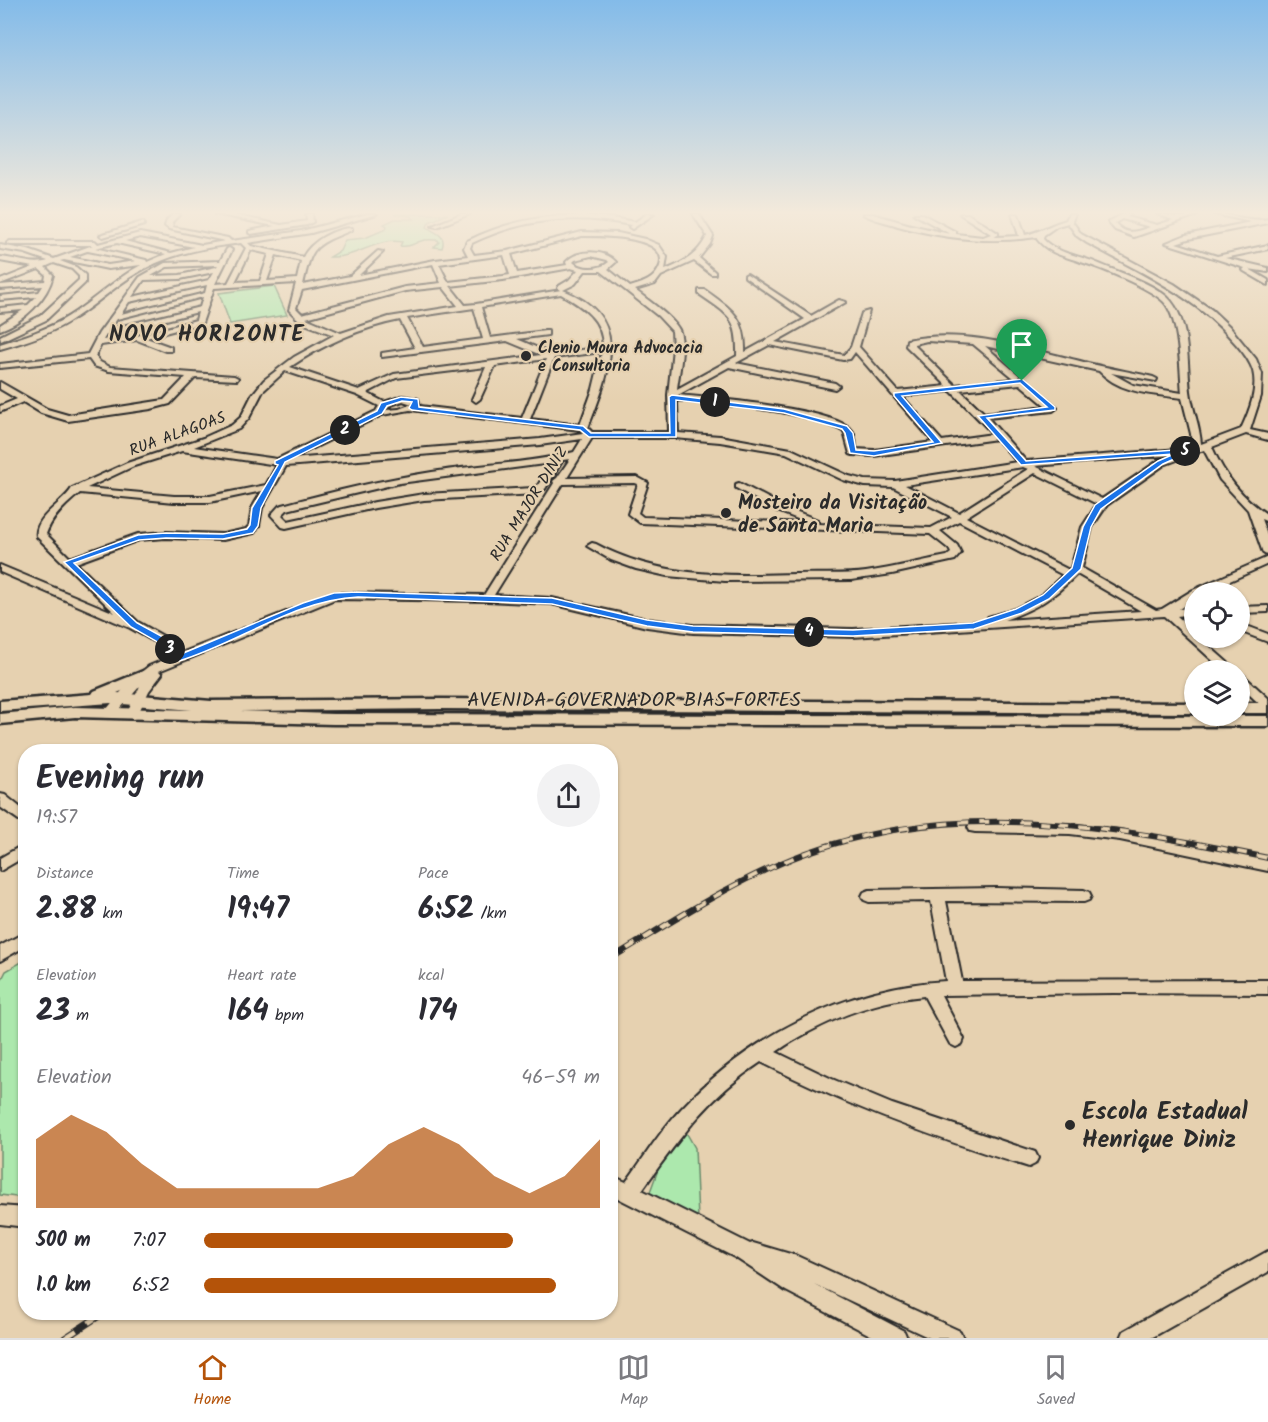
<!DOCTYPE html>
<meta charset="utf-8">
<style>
body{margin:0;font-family:Kalam,sans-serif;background:#f2f2f3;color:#2b2b33;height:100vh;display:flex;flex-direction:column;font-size:22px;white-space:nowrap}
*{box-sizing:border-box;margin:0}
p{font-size:20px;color:#7c7c81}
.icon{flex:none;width:33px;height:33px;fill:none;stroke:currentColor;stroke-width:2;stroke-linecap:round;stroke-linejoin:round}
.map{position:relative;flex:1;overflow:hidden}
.side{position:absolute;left:18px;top:744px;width:600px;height:576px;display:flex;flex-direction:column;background:#fff;border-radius:24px;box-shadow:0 2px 4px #0004}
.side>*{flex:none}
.controls{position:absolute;left:1184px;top:582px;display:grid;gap:12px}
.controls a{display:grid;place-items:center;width:66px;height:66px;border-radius:50%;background:#fff;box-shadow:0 2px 4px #0004;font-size:30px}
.pin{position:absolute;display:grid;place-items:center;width:51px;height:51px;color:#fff;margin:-62px -26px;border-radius:50% 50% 50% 0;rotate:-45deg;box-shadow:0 0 6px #0007}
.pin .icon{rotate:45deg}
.km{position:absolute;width:30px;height:30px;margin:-15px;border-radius:50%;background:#222;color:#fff;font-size:16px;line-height:30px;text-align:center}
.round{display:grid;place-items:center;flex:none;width:63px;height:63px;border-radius:32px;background:#f2f2f3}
.overview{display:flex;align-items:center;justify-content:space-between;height:102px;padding:0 18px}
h1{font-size:33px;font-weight:700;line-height:45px}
.figures{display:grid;grid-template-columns:repeat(3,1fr);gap:9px;height:102px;padding:6px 18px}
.figures div{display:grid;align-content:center}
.figures b{font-size:30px;font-weight:700}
.figures small{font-size:16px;font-weight:400}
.figures p{font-size:16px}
.chart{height:168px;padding:12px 18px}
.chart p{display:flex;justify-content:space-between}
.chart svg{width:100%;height:108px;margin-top:6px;fill:#b45309;opacity:.7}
ul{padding:0 18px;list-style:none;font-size:20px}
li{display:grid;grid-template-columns:96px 72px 1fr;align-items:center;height:45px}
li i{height:15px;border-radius:8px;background:#b45309}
.tabs{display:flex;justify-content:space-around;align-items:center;height:84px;border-top:2px solid #e1e1e2;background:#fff;font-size:16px;color:#7c7c81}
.tabs a{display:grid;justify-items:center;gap:3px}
.tabs .current{color:#b45309}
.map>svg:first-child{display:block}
.green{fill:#ace8ad;stroke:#6c8a6c;stroke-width:1.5}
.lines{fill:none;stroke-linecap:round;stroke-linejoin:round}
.minor-casing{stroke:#2b2b2b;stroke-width:4}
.major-casing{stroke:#2b2b2b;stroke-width:5}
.minor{fill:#e6d1b0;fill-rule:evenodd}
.major{fill:#e6d1b0;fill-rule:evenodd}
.rail-far1-casing{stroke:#2b2b2b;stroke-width:6}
.rail-casing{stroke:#2b2b2b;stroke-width:7}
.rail-far1{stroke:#e6d1b0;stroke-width:4;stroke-dasharray:10;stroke-linecap:butt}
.rail{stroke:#e6d1b0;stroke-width:4.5;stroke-dasharray:14;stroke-linecap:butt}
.route{fill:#1a73e8;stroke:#fff;stroke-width:1.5;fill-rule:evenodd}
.poi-dot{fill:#2b2b2b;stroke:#e6d1b0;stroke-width:2}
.labels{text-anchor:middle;stroke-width:4.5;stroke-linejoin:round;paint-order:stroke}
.far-poi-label{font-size:16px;font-weight:bold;fill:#2b2b2b;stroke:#e6d1b0;text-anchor:start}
.far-street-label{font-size:16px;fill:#2b2b2b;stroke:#e6d1b0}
.poi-label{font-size:20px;font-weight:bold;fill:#2b2b2b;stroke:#e6d1b0;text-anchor:start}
.street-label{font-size:20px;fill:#2b2b2b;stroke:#e6d1b0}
.far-district-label{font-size:22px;font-weight:bold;letter-spacing:1.5px;fill:#2b2b2b;stroke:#e6d1b0}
.near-poi-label{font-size:24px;font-weight:bold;fill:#2b2b2b;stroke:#e6d1b0;text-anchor:start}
</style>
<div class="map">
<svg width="1268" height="1338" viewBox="0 0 1268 1338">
<rect width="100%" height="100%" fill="#e6d1b0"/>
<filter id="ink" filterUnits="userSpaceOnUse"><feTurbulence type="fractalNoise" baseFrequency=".0167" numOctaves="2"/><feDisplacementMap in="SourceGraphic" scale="12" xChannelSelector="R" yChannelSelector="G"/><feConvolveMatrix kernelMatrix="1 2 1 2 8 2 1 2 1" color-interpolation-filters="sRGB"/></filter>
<g filter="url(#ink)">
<g class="green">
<path d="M394,214h54l-19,8 -2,5c7,6 20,7 15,21l-8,-1 5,-5 -1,-2c-5,0 -12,-1 -17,1 -9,3 -10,6 -21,5l2,-4c-25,-5 -46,17 -72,15l10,-6 5,-11 20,-2 21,-9 1,-3 -3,-2 11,-5h19l-4,-3z"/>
<polygon points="274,286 287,315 230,324 219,293"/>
<polygon points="25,960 25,1198 0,1195 0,983 6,971"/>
<polygon points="682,1125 695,1148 698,1219 647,1200 663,1156"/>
</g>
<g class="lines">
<defs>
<g id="minor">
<path d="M173,214h7l-8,8 1,5 55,11 3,3 70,-10 66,-17h10l-66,19 -63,10 3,3 52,11c8,-16 32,-29 49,-29v2c-39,16 -40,15 -49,55l47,-9 28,-25 5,1 -24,23 76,-15 33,-4 -4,-8 3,-7c55,-27 109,-31 168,-19l12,-8h7l-22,15 -3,-2 2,-2c-56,-11 -107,-7 -159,18l-2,5 4,7 33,-4 75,-19 36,1 27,6 14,6 8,12 -2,13c18,-7 33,-15 42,-34l-14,-22h6l14,22 -3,8 -11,14 16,14v2h-4l-17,-13 -33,15 -6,8 -20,6c11,9 41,29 45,42 5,16 -1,40 -3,57l60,-33c1,-39 -8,-41 -38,-62v-4h6c26,19 41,27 40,62l60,-33 -60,-42v-2l2,-1 64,42 28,-16 7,2 -71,40 69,13 7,-8 11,-34 7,-2 -10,36 39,44 49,-5 -41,-40 1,-6c55,-12 116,7 169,20 25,7 51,11 77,17l4,2 -1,2 -45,-8 22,12 49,8c-2,-23 -2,-73 -18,-91 -14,-14 -63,-34 -83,-40 -17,-6 -32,-8 -44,-23v-2c-46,7 -92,2 -139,-11 -11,-4 -25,-6 -35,-12h10l38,11 39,9 -36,-20h8l34,18v2l27,3 8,-3 -31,-20h8l30,19v2l-5,2h3l23,-1 -7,-22h6l7,21c15,-3 26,-11 41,-15l3,-6h6l-3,7 9,13 93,50 38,26 17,16 27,33 6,15 -1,22 -11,34 18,4v6l-22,-6 -34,13c12,28 30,51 56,68v7l-7,-3 7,19v18l-5,-3 -15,-43 -28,-30 -16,-30 -40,15 -57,40 -15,22 -10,41 74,42 6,-1 31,-19 75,-33v7l-63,28h-11v7l-15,10 15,-1v6l-17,2 17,15v7h6l36,32h-13l-59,-54 -311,21 -160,-4 -46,-6 -95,-23 -65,-3 -152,-2 -176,72 3,3 -13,17 -13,27 -4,1 -6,-4 14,-29 -26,30h-8l-2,-3 2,-3 24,-29 19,-15 22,-9 -16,-15 -25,-14 -130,-56v-7l115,48 -78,-76c-4,-20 28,-35 35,-49l55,-25 76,-25 29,-13 9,-8 11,-22 12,-15 30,-23 40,-22 -32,-12 -13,-13 7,-27 -82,5 -12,35 -56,15 25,9v4h-6l-28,-11 -36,5 -6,11 5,6 10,5 124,9 4,2 -1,2 -42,-2 -25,26 -19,5 -83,12 -27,-8 -18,-11 -23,10v-6l17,-7 -17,-10v-7l47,27 21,6 96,-15 22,-23 -77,-6 -15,-5 -5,-7 -89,9v-4l88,-10 11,-21 41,-56 25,-14 55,-2 7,-12 2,-1 3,2 -17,34 13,-1 18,-35 -5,-5c-31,4 -64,9 -93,24 -27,13 -47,34 -72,50 -22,16 -50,25 -76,32v-5c23,-7 48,-15 69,-28 25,-16 46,-37 72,-51l-33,4 -44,-9 -4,1 16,6 9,8v8l-39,37 -45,21 -1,-5 40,-20 39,-36v-4l-7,-7 -18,-6 -9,4 8,8c-5,23 -29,47 -53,55v-5l23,-15 -23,2v-4l28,-3 8,-8 -36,3v-4l39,-4 4,-6 -43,3v-4l45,-4 1,-6 -7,-6 -39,15v-4l33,-13 -33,-6v-4c15,1 34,9 48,4l-23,-8 -25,-4v-4l28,5 26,9 39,-14h-83l-3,-2 3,-2h85l3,3 42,-11 62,12 23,-4 -56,-12 -4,-3 2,-6zM1068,223l9,13 10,7c53,29 109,53 149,101 7,8 14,17 17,27 5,19 -4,41 -12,58l-40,15c-1,-18 -9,-36 -11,-53 -3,-28 0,-67 -19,-90 -14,-17 -53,-29 -74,-38 -18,-8 -40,-9 -54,-24l1,-4 13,-9zM582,236c18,0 88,-1 78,30 -5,14 -17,17 -30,21l-22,-18 8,-7c-11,-13 -39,-13 -50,0l1,3 -50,8 -6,-19zM140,237l54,10 -23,6 -46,-12zM117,243l49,11 -19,8 -1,-2 -51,-12zM251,250l18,4 -9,27 -25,1zM87,251h1l48,10 -28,4 -38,-8zM276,255l25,6 -4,18 -30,2zM504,255l6,20 -7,1 -55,6 -9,-18zM591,256l16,4 2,2c-10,8 -27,8 -36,0l2,-2zM433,264l8,19 -36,4 -103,27 -6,-6 6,-18zM218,265l-2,2 -36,8 -29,1 16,-9zM571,268l7,2 -9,10 -10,6 -1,2 3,2 -85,14 -11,1 -15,-19 53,-6zM585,271h16l57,45 14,15 1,17 -5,47 1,37h-77l-4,-4c21,-55 46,-110 -25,-138l12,-6zM214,272l-5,8 -77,17 12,-17 36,-1zM207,285l-2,8 -84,21 8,-12zM443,287l15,19 -69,11 -48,16 -35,-15 99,-27zM561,294c22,13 42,25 42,53l-51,7 -35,-15 31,-4v-4h-3l-55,7 -9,-31zM203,297l-3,10 -90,22 7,-10zM474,308l9,31 -60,8 -16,-29zM198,312l-2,8 -59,16 -34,4 3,-5zM400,320l15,28 -33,5v4l125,-16 34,14 -147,19 -35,16 -69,-23c34,-23 70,-39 110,-47zM927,341l46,3 42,35 -60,6 -41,-40v-1zM769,345l74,15 7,-1 5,-7 78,90 -59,8 -18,-1c-1,-7 0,-16 -6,-21 -24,-20 -137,-30 -172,-33l51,-28 106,22 4,-3 -4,-3 -99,-20zM985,346l114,25c22,23 54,23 83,27l9,36 1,14 -166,13 -38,-43 65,-7 4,-3zM602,352l-9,37 -13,36 -50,-6 24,-61zM546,359l-24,59 -102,-12 -2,-7 -15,-3 -19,6 -17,-9 29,-15 90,-11 -14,32 4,3 4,-3 15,-33zM285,371l72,24 22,11 -3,5 -99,48 -83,-12 45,-18 10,-11 14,-27zM1020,384l26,22 -62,7 -24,-23zM951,391l42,43 -51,7 -40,-45zM677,400c44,5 130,9 167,32l6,22 3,1 21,1 123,-17 20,23 -122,19 -30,-1 -16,-4 -58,-27 -71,-13 -42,-3zM403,401l9,3 -13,5 -13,1 5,-5zM410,410l170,20 3,3 -43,6 -249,20 91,-44zM592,438h82l46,4 66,11 57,27 22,6 28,1 59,30 -21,11 -113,-4v-4l-33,-13 -46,-24 -3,1v4l41,23 31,12 -165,-6 -5,-4 10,-30 -11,-6 -70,1zM582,439l-8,13c-47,12 -95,12 -142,20 -51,8 -102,20 -153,34l-8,9 11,12 4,1 89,-20 49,-8 112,-6 9,-5 18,-29 7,-1 -13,19 -4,3 1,2 -70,112 -150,-2 -153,60 -18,-17 -25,-14 -62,-59 63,-23 27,-2 57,2 31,-7 5,-7 3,-18 24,-42 254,-21zM182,451l95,14 -11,20 -56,11h-36l-87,-8 47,-22zM1174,455l-16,6 -56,38 -67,-33zM552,463l-14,22 -4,3 -110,6 -49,8 -87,19 -6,-6 5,-5 16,-4 97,-23zM1023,467l5,2 -69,44 -54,-28zM1035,473l62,31 -15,23 -11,41 -2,2 -103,-53zM635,483l3,1 -10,30 12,9 290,11 19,15 2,4 -4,3c-27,5 -53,12 -81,16 -23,3 -45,1 -69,2 -70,2 -138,4 -201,-30l-4,-1 -5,3 24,14 25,9 31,7 58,5 126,-1 41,-6 63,-14 6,-7 -4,-8 -17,-14 19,-10 104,54 -21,20 -27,14 -27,8 -1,4 -134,8 -160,-4 -46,-6 -95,-21 -58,-3 69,-111zM262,491l-10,17 -3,18 -3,3 -23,5 -57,-2 -28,2 -68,24 -24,-24c6,-17 20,-30 34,-41l94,9h36zM1077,574l64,37 -137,9c32,-11 49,-22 73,-46z"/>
<polygon points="215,214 229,214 281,225 307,221 306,214 312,214 313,222 307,225 251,234 249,233 249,231 275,226"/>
<polygon points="461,214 470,214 437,227 432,226"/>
<path d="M1123,214h8l-4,3 30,8 16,-5 -16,-6c8,0 14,3 22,3 6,1 14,-3 21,-3l-66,23 -19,-7 -7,-8zM1122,219l28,8c-14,5 -24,9 -35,-4z"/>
<path d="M1214,214c18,0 37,8 54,5v4l-80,16 -12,4 41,13 51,-11v4l-43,9 43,10v4l-19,-3 19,11v5l-24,-14 -1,-1 2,-2 -79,-25 20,-8 65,-13z"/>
<polygon points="142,222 144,223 144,225 103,237 100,235"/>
<polygon points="1268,606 1268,612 1239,613 1239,607"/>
<polygon points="1239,623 1268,634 1268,642 1239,631"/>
<polygon points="1239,674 1243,675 1268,698 1268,709 1264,708 1239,685"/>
<polygon points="0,794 5,795 26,812 26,825 0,807"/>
<polygon points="975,822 1070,824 1120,830 1268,859 1268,871 1120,840 1070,834 975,832 970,831 968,827 970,823"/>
<polygon points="26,843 26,856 0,871 0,858"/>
<path d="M997,888l87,2 5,2 2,4 -2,4 -5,2 -138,-1 16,80 306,-1v14l-154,-1 -173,2 23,44 -2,5 -6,3 -6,-3 -26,-48c-53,5 -104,26 -148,56l56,27 60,25 143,48 3,6 -3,6 -6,3c-92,-28 -182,-61 -268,-105 -52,34 -83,78 -119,128l108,54 3,-1 44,13 163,75 3,7h-33l-116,-54 90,47 3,7h-31l-90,-47 -50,-33 -126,-64v-19l16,7c18,-24 34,-51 55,-73 68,-73 165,-123 265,-128l-15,-80 -62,1 -5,-2 -2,-4 2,-4 5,-2z"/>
<polygon points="26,932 26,946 0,961 0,946"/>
<polygon points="0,1206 26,1208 26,1227 0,1224"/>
<polygon points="1268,1251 1268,1272 1151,1338 1121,1338 1124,1331"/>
</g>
<g id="major">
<polygon points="143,671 148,672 151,676 148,680 117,693 211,701 440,699 1194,703 1194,713 440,709 240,711 333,714 1268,716 1268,726 333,724 75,717 0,724 0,714 75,707 192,710 111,703 0,711 0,701 92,694 94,691"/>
<rect x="1239" y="703" width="29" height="10"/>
</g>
</defs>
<use href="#minor" class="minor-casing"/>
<use href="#major" class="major-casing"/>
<use href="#minor" class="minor"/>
<use href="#major" class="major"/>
<defs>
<path id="rail-far1" d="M610,959c63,-38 126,-80 196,-106 152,-55 309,-27 462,5"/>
<polyline id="rail" points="65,1338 105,1312"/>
</defs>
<use href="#rail-far1" class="rail-far1-casing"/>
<use href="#rail" class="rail-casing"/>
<use href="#rail-far1" class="rail-far1"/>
<use href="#rail" class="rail"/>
</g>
</g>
<linearGradient id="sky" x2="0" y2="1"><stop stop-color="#83bbe9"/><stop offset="0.53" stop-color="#f4eadb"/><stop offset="1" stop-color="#f4eadb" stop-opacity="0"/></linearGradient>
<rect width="1268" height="401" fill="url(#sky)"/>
<path class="route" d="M1022,379l33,28v3l-68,8 39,43 162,-12 4,2 -29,13 -62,45 -10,18 -10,42 -32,30 -27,14 -48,16 -121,7 -160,-4 -46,-6 -95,-22 -194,-7c-64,3 -119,46 -179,64l-23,-20 -25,-14 -67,-65 74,-27 28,-2 57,1 24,-5 3,-4 2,-17 26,-43 -3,-1v-3l102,-50 4,-8 20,-6 17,2 1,8 164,19 8,7h79l-1,-36 3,-2 112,14 63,17 6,7 3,17 18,1 59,-9 -39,-46v-3zM1020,383l27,24 -69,9 43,49 153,-11 -16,7 -63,44 -12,22 -11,41 -29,27 -27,14 -43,14 -120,7 -160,-4 -46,-6 -95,-22 -194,-6 -24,1 -31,10 -122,51 -18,-17 -26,-14 -63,-60 65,-23 27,-2 57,1 30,-6 5,-7 3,-18 24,-46 97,-48 5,-8 15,-5 10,1 -3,6 3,2 168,20 9,7h87v-37l108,13 58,16 3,4 5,20 24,3 68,-13 -40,-47z"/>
<g class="poi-dot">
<circle cx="526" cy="356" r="6"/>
<circle cx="726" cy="513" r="6"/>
<circle cx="1070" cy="1125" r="6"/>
</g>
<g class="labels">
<g class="far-poi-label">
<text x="538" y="353">Clenio Moura Advocacia<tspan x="538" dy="18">e Consultoria</tspan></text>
</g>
<g class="far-street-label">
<text transform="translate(177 433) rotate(-20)" y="6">RUA ALAGOAS</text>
<text transform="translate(528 503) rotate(-58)" y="6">RUA MAJOR DINIZ</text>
</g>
<g class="poi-label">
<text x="738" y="509">Mosteiro da Visitação<tspan x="738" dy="23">de Santa Maria</tspan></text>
</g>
<g class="street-label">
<text x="634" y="706">AVENIDA GOVERNADOR BIAS FORTES</text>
</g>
<g class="far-district-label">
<text x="207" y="341">NOVO HORIZONTE</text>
</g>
<g class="near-poi-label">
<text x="1082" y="1119">Escola Estadual<tspan x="1082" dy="28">Henrique Diniz</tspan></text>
</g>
</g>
</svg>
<div class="controls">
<a><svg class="icon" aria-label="locate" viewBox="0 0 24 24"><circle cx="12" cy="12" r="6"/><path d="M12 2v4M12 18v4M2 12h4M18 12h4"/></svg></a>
<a><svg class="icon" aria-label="layers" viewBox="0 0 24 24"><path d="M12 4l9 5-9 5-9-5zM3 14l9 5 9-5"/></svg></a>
</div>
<div class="pin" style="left:1022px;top:381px;background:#1e9e55"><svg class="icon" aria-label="arrive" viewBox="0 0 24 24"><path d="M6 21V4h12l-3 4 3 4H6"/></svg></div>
<b class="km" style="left:715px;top:402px">1</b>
<b class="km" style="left:345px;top:430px">2</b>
<b class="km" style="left:170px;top:649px">3</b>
<b class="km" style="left:809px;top:632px">4</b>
<b class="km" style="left:1185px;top:451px">5</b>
<section class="side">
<div class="overview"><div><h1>Evening run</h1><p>19:57</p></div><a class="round"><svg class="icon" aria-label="share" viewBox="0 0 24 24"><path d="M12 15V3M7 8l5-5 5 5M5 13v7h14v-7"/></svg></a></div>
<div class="figures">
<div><p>Distance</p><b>2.88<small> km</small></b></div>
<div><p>Time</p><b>19:47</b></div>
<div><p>Pace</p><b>6:52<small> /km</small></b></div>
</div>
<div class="figures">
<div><p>Elevation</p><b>23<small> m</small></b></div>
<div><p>Heart rate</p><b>164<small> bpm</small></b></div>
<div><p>kcal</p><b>174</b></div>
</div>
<div class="chart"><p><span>Elevation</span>46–59 m</p>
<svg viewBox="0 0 160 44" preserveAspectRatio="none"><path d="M0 44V16L10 6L20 13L30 26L40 36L50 36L60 36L70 36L80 36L90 31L100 18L110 11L120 18L130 31L140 38L150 31L160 16V44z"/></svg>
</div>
<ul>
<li><b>500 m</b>7:07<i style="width:78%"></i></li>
<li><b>1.0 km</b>6:52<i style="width:89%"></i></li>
</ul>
</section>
</div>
<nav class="tabs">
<a class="current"><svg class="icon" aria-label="home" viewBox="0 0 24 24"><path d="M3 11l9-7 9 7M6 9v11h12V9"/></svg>Home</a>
<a><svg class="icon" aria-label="map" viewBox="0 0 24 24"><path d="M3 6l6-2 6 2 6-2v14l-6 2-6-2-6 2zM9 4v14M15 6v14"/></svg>Map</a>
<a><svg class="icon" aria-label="saved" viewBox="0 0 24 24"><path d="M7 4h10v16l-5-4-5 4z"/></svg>Saved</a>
</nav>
